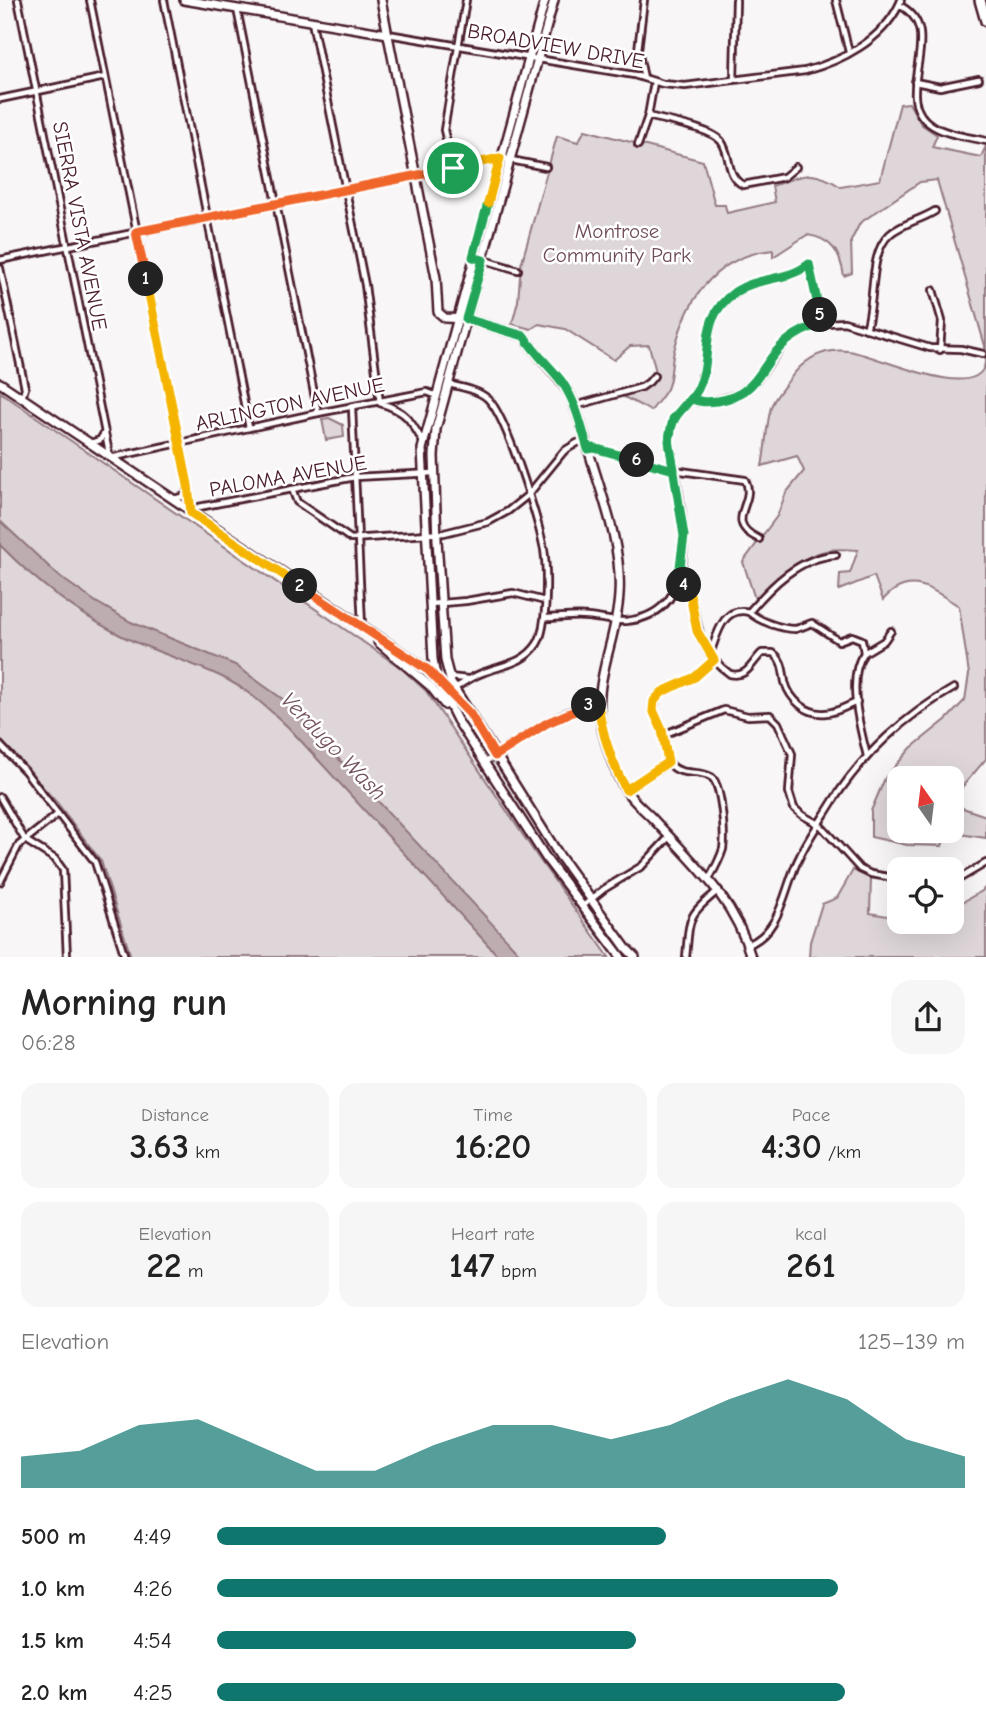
<!DOCTYPE html>
<meta charset="utf-8">
<style>
body{margin:0;font-family:"Comic Neue",sans-serif;background:#f6f6f6;color:#222;height:100vh;display:flex;flex-direction:column;font-size:26px;white-space:nowrap}
*{box-sizing:border-box;margin:0}
p{font-size:23px;color:#767676}
.icon{flex:none;width:38px;height:38px;fill:none;stroke:currentColor;stroke-width:2;stroke-linecap:round;stroke-linejoin:round}
.map{position:relative;height:957px;overflow:hidden}
.sheet{display:flex;flex-direction:column;background:#fff;flex:1}
.sheet>*{flex:none}
.needle{width:46px;rotate:346deg}
.buttons{position:absolute;left:887px;top:766px;display:grid;gap:14px}
.buttons a{display:grid;place-items:center;width:77px;height:77px;border-radius:14px;background:#fff;box-shadow:0 7px 28px #0002;font-size:35px}
.pin{position:absolute;display:grid;place-items:center;width:60px;height:60px;color:#fff;margin:-30px;border:4px solid #fff;border-radius:50%;box-shadow:0 2px 7px #0007}
.km{position:absolute;width:35px;height:35px;margin:-18px;border-radius:50%;background:#222;color:#fff;font-size:19px;line-height:35px;text-align:center}
.round{display:grid;place-items:center;flex:none;width:74px;height:74px;border-radius:21px;background:#f6f6f6}
.overview{display:flex;align-items:center;justify-content:space-between;height:119px;padding:0 21px}
h1{font-size:38px;font-weight:700;line-height:52px}
.stats{display:grid;grid-template-columns:repeat(3,1fr);gap:10px;height:119px;padding:7px 21px}
.stats div{display:grid;align-content:center;border-radius:18px;background:#f6f6f6;text-align:center}
.stats b{font-size:35px;font-weight:700}
.stats small{font-size:19px;font-weight:400}
.stats p{font-size:19px}
.chart{height:196px;padding:14px 21px}
.chart p{display:flex;justify-content:space-between}
.chart svg{width:100%;height:126px;margin-top:7px;fill:#0f766e;opacity:.7}
ul{padding:0 21px;list-style:none;font-size:23px}
li{display:grid;grid-template-columns:112px 84px 1fr;align-items:center;height:52px}
li i{height:18px;border-radius:9px;background:#0f766e}
.map>svg:first-child{display:block}
.green{fill:#ded6d9;stroke:#947a82;stroke-width:2;fill-rule:evenodd}
.water{fill:#bdadb0;stroke:#8f747b;stroke-width:2}
.lines{fill:none;stroke-linecap:round;stroke-linejoin:round}
.street-casing{stroke:#4a1f2b;stroke-width:10}
.secondary-casing{stroke:#4a1f2b;stroke-width:12}
.highway-casing{stroke:#4a1f2b;stroke-width:14}
.street{stroke:#fff;stroke-width:4.5}
.secondary{stroke:#fff;stroke-width:7}
.highway{stroke:#fff;stroke-width:9}
.split-1-casing{stroke:#fff;stroke-width:14}
.split-2-casing{stroke:#fff;stroke-width:14}
.split-3-casing{stroke:#fff;stroke-width:14}
.split-4-casing{stroke:#fff;stroke-width:14}
.split-5-casing{stroke:#fff;stroke-width:14}
.split-6-casing{stroke:#fff;stroke-width:14}
.split-7-casing{stroke:#fff;stroke-width:14}
.split-8-casing{stroke:#fff;stroke-width:14}
.split-1{stroke:#f0652b;stroke-width:9}
.split-2{stroke:#f5b400;stroke-width:9}
.split-3{stroke:#f0652b;stroke-width:9}
.split-4{stroke:#f5b400;stroke-width:9}
.split-5{stroke:#22a559;stroke-width:9}
.split-6{stroke:#22a559;stroke-width:9}
.split-7{stroke:#22a559;stroke-width:9}
.split-8{stroke:#f5b400;stroke-width:9}
.labels{text-anchor:middle;stroke-width:5;stroke-linejoin:round;paint-order:stroke}
.street-label{font-size:21px;fill:#4a1f2b;stroke:#fff}
.park-label{font-size:21px;fill:#6f4d56;stroke:#fff}
.water-label{font-size:23px;font-style:italic;fill:#72515a;stroke:#fff}
</style>
<div class="map">
<svg width="986" height="957" viewBox="0 0 986 957">
<rect width="100%" height="100%" fill="#f8f6f7"/>
<filter id="ink" filterUnits="userSpaceOnUse"><feTurbulence type="fractalNoise" baseFrequency=".0143" numOctaves="2"/><feDisplacementMap in="SourceGraphic" scale="14" xChannelSelector="R" yChannelSelector="G"/><feConvolveMatrix kernelMatrix="1 2 1 2 8 2 1 2 1" color-interpolation-filters="sRGB"/></filter>
<g filter="url(#ink)">
<g class="green">
<path d="M909,103l12,21 16,11 -5,12 49,10 5,-11v613l-24,28 -5,19 29,10v22l-39,-6 -5,14 -35,-1 -36,-8v-26l14,-33 26,-30 36,-29 18,-19 4,-26 -10,-68c-27,-16 -49,-36 -76,-6l-9,-24 -35,14 1,-16 10,-1 8,-23c-9,0 -19,-2 -28,0 -29,4 -54,30 -75,49l-12,-37 34,-46 9,-23 18,-22 -7,-15 -35,10c4,-19 4,-40 9,-59 3,-9 12,-19 18,-27 14,-20 33,-32 59,-29 25,2 122,51 136,16 2,-6 1,-15 1,-21l-48,-166 -17,2 -60,41 -9,18 1,32 -8,3c-4,-23 -12,-38 -37,-41l-34,22v-7c-58,6 -86,49 -99,101 -3,12 -2,27 -7,38 -4,7 -11,15 -16,22l-29,-15 21,-7 14,-13 -8,-31 -19,1 -16,14 -49,-31 -26,-5 -8,5 -19,-5 6,-23 3,-36 36,-129 21,6 7,-12 118,31 12,44h10l2,8 48,-11 -3,-16c31,-10 38,-19 69,1l39,-7 20,-76zM900,779h52v52h-52z"/>
<polygon points="0,392 401,668 426,691 539,859 609,957 131,957 101,861 58,804 0,739"/>
<polygon points="329,418 343,425 344,437 326,440 322,419"/>
<polygon points="853,870 871,879 870,913 899,918 900,922 952,922 952,908 982,891 986,886 986,957 809,957 810,942 822,904 837,898"/>
</g>
<path class="water" d="M0,521l60,56 36,25 35,20 104,43 49,35 239,257h-24l-210,-229c-21,-20 -43,-40 -69,-52 -32,-15 -68,-25 -100,-41 -45,-23 -85,-54 -120,-90z"/>
<g class="lines">
<defs>
<g id="street">
<polyline points="18,0 110,458 318,413 427,392 435,395"/>
<polyline points="90,0 188,485 191,512"/>
<polyline points="164,0 249,428"/>
<polyline points="644,0 638,50 644,78"/>
<polyline points="836,0 849,52"/>
<path d="M901,0l-2,5c52,26 -13,93 34,121 15,9 36,11 53,15"/>
<polyline points="237,9 318,413"/>
<path d="M312,22l53,263 15,118c26,8 30,16 43,39"/>
<path d="M388,34l246,41 29,9 22,2 120,-15c37,-10 77,-31 94,-66"/>
<polyline points="734,80 736,0"/>
<polyline points="915,82 940,87 979,79"/>
<polyline points="0,99 105,77"/>
<path d="M648,116c17,5 62,12 73,25 11,15 4,34 22,44l41,-8 12,-10"/>
<polyline points="638,145 648,116 654,82"/>
<polyline points="453,168 444,130 466,0"/>
<polyline points="481,259 518,270"/>
<polyline points="0,260 501,158 546,167"/>
<polyline points="0,268 25,388 22,398"/>
<polyline points="933,290 942,321 940,350"/>
<path d="M866,329c10,-28 2,-76 24,-95 13,-11 31,-14 45,-23"/>
<path d="M448,384c13,3 31,6 40,15 19,18 50,121 56,150 3,21 4,78 -7,95 -13,20 -35,21 -55,29 -11,4 -19,10 -28,16"/>
<polyline points="691,398 698,402 710,402 738,394 757,380 786,341 808,328 828,323 844,322 930,348 961,349 983,354"/>
<polyline points="575,406 642,387 649,382 654,376"/>
<polyline points="352,408 362,626"/>
<polyline points="91,443 100,440 105,432"/>
<path d="M588,449l6,-1 80,22 71,10c13,23 -24,41 14,59"/>
<polyline points="292,489 297,502 351,539 444,533 488,522 508,511 528,495 564,451 577,443 586,440"/>
<polyline points="174,499 185,496 188,489"/>
<polyline points="192,512 199,507 355,477 434,473"/>
<path d="M679,582l9,7c13,36 6,59 42,85 18,4 21,-11 32,-21h11c10,7 10,18 12,29 5,18 22,33 41,31 10,0 21,-7 31,-11"/>
<polyline points="430,604 466,601 513,593 545,601"/>
<path d="M749,612c10,9 32,17 46,17 6,-1 11,-4 17,-6l27,18 13,-5 10,4 2,13c-18,24 -4,75 3,103"/>
<path d="M545,618c14,0 29,-3 43,-1 12,1 26,5 38,4 86,-8 53,-125 43,-180 2,-31 20,-31 30,-55 14,-36 0,-72 40,-96 22,-14 49,-8 70,-26l13,60"/>
<polyline points="864,653 884,641 891,631"/>
<path d="M710,654c7,-19 13,-49 39,-42 22,-26 50,-55 87,-57"/>
<polyline points="449,677 468,679"/>
<polyline points="663,735 724,710 748,716 770,715 778,723 792,754 789,792 794,808 802,815 820,825 860,869 871,874 900,879"/>
<polyline points="0,745 25,771 95,862 125,957"/>
<path d="M485,762c27,-16 82,-58 113,-58"/>
<polyline points="626,790 668,763"/>
<polyline points="0,797 25,840 55,859 63,870 67,957"/>
<path d="M709,879c5,-9 11,-20 14,-30 2,-12 -1,-66 -12,-72 -13,-8 -29,0 -40,-12 -7,-8 -5,-22 -8,-32 -3,-8 -8,-16 -10,-25l6,-14 36,-17 19,-17"/>
<polyline points="0,882 19,845 58,814"/>
<polyline points="952,883 986,863"/>
<polyline points="583,906 604,889 642,866 669,837"/>
<path d="M747,945c36,-13 37,-60 53,-89 9,-19 22,-37 33,-55 30,-47 73,-86 121,-113"/>
<path d="M686,957c4,-39 0,-41 33,-67"/>
</g>
<g id="secondary">
<polyline points="184,0 388,34"/>
<path d="M381,0l55,278 2,34 7,6 21,1 58,17c13,22 33,37 46,59 10,22 16,47 23,70 13,42 29,85 26,130 -3,53 -31,90 -14,145 5,17 11,35 20,49 7,12 20,21 29,31 40,44 80,78 97,137"/>
<polyline points="545,0 422,449 433,659 436,678 457,720 548,861 621,957"/>
<polyline points="554,0 436,429 434,456 437,540 445,660 451,683 559,855 626,948 635,957"/>
<polyline points="0,383 428,670 454,695"/>
<polyline points="378,642 430,686 445,705"/>
</g>
<polyline id="highway" points="980,0 986,21"/>
</defs>
<use href="#street" class="street-casing"/>
<use href="#secondary" class="secondary-casing"/>
<use href="#highway" class="highway-casing"/>
<use href="#street" class="street"/>
<use href="#secondary" class="secondary"/>
<use href="#highway" class="highway"/>
</g>
</g>
<g class="lines" filter="url(#ink)">
<defs>
<polyline id="split-1" points="146,279 136,232 453,168"/>
<polyline id="split-2" points="146,279 188,485 191,513 300,586"/>
<polyline id="split-3" points="300,586 428,670 470,714 495,756 547,723 589,705"/>
<path id="split-4" d="M589,705l9,-1c4,31 14,59 28,86l42,-28 -6,-32 -9,-20 1,-9 8,-9 33,-15 19,-17 -17,-29 -7,-37 -6,-9"/>
<path id="split-5" d="M684,585l-6,-3 6,-46 -15,-95 4,-22 18,-21c9,5 17,4 27,3 44,-8 41,-38 69,-60 10,-8 22,-14 35,-17l-2,-9"/>
<path id="split-6" d="M637,460l37,10c-2,-14 -7,-28 -3,-42 4,-17 19,-24 27,-39 17,-34 -3,-68 37,-97 23,-16 52,-10 74,-28l11,51"/>
<path id="split-7" d="M488,203l-15,54 10,3 -17,59 58,17c11,18 26,30 38,46 14,20 19,44 26,67l6,-1 43,12"/>
<polyline id="split-8" points="453,168 500,158 488,203"/>
</defs>
<use href="#split-1" class="split-1-casing"/>
<use href="#split-2" class="split-2-casing"/>
<use href="#split-3" class="split-3-casing"/>
<use href="#split-4" class="split-4-casing"/>
<use href="#split-5" class="split-5-casing"/>
<use href="#split-6" class="split-6-casing"/>
<use href="#split-7" class="split-7-casing"/>
<use href="#split-8" class="split-8-casing"/>
<use href="#split-1" class="split-1"/>
<use href="#split-2" class="split-2"/>
<use href="#split-3" class="split-3"/>
<use href="#split-4" class="split-4"/>
<use href="#split-5" class="split-5"/>
<use href="#split-6" class="split-6"/>
<use href="#split-7" class="split-7"/>
<use href="#split-8" class="split-8"/>
</g>
<g class="labels">
<g class="street-label">
<text transform="translate(556 46) rotate(10)" y="7">BROADVIEW DRIVE</text>
<text transform="translate(80 226) rotate(79)" y="7">SIERRA VISTA AVENUE</text>
<text transform="translate(290 404) rotate(-12)" y="7">ARLINGTON AVENUE</text>
<text transform="translate(288 476) rotate(-10)" y="7">PALOMA AVENUE</text>
</g>
<g class="park-label">
<text x="617" y="238">Montrose<tspan x="617" dy="24">Community Park</tspan></text>
</g>
<g class="water-label">
<text transform="translate(334 746) rotate(46)" y="8">Verdugo Wash</text>
</g>
</g>
</svg>
<div class="buttons">
<a><svg class="needle" viewBox="-14 -14 28 28"><path d="M0-13l5 13h-10z" fill="#e53935"/><path d="M0 13l5-13h-10z" fill="#767676"/></svg></a>
<a><svg class="icon" aria-label="locate" viewBox="0 0 24 24"><circle cx="12" cy="12" r="6"/><path d="M12 2v4M12 18v4M2 12h4M18 12h4"/></svg></a>
</div>
<div class="pin" style="left:453px;top:168px;background:#1e9e55"><svg class="icon" aria-label="arrive" viewBox="0 0 24 24"><path d="M6 21V4h12l-3 4 3 4H6"/></svg></div>
<b class="km" style="left:146px;top:279px">1</b>
<b class="km" style="left:300px;top:586px">2</b>
<b class="km" style="left:589px;top:705px">3</b>
<b class="km" style="left:684px;top:585px">4</b>
<b class="km" style="left:820px;top:315px">5</b>
<b class="km" style="left:637px;top:460px">6</b>
</div>
<section class="sheet">
<div class="overview"><div><h1>Morning run</h1><p>06:28</p></div><a class="round"><svg class="icon" aria-label="share" viewBox="0 0 24 24"><path d="M12 15V3M7 8l5-5 5 5M5 13v7h14v-7"/></svg></a></div>
<div class="stats">
<div><p>Distance</p><b>3.63<small> km</small></b></div>
<div><p>Time</p><b>16:20</b></div>
<div><p>Pace</p><b>4:30<small> /km</small></b></div>
</div>
<div class="stats">
<div><p>Elevation</p><b>22<small> m</small></b></div>
<div><p>Heart rate</p><b>147<small> bpm</small></b></div>
<div><p>kcal</p><b>261</b></div>
</div>
<div class="chart"><p><span>Elevation</span>125–139 m</p>
<svg viewBox="0 0 160 44" preserveAspectRatio="none"><path d="M0 44V33L10 31L20 22L30 20L40 29L50 38L60 38L70 29L80 22L90 22L100 27L110 22L120 13L130 6L140 13L150 27L160 33V44z"/></svg>
</div>
<ul>
<li><b>500 m</b>4:49<i style="width:60%"></i></li>
<li><b>1.0 km</b>4:26<i style="width:83%"></i></li>
<li><b>1.5 km</b>4:54<i style="width:56%"></i></li>
<li><b>2.0 km</b>4:25<i style="width:84%"></i></li>
</ul>
</section>
